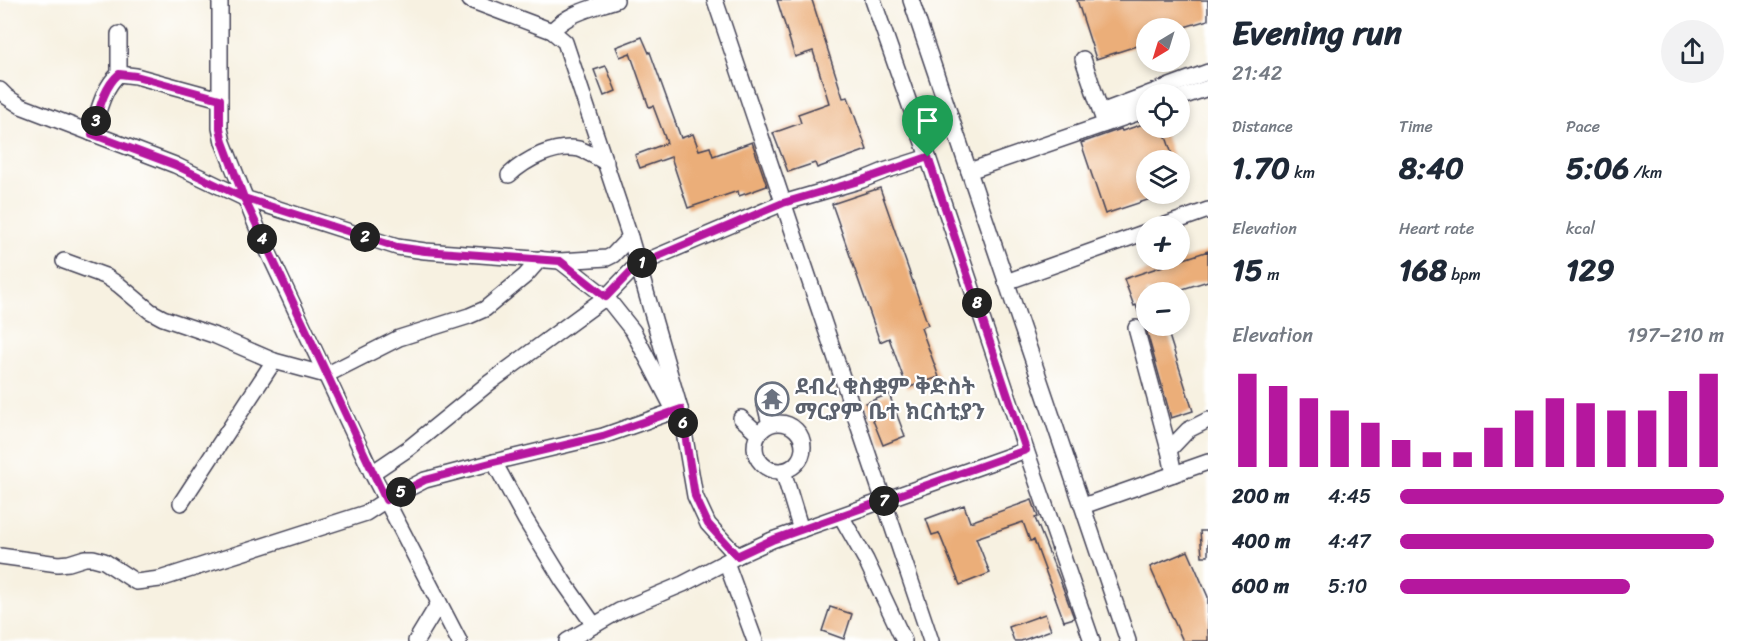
<!DOCTYPE html>
<meta charset="utf-8">
<style>
body{margin:0;font-family:Sriracha,"Noto Sans Ethiopic",sans-serif;background:#f2f2f3;color:#1f2937;height:100vh;display:flex;flex-direction:column;font-size:22px;white-space:nowrap}
*{box-sizing:border-box;margin:0}
p{font-size:20px;color:#747a83}
.icon{flex:none;width:33px;height:33px;fill:none;stroke:currentColor;stroke-width:2;stroke-linecap:round;stroke-linejoin:round}
.map{position:relative;flex:1;overflow:hidden}
.drawer{display:flex;flex-direction:column;background:#fff;width:540px}
.drawer>*{flex:none}
.needle{width:39px;rotate:218deg}
.fabs{position:absolute;left:1136px;top:18px;display:grid;gap:12px}
.fabs a{display:grid;place-items:center;width:54px;height:54px;border-radius:50%;background:#fff;box-shadow:0 3px 9px #0003;font-size:30px}
.pin{position:absolute;display:grid;place-items:center;width:51px;height:51px;color:#fff;margin:-62px -26px;border-radius:50% 50% 50% 0;rotate:-45deg;box-shadow:0 0 6px #0007}
.pin .icon{rotate:45deg}
.km{position:absolute;width:30px;height:30px;margin:-15px;border-radius:50%;background:#222;color:#fff;font-size:16px;line-height:30px;text-align:center}
.round{display:grid;place-items:center;flex:none;width:63px;height:63px;border-radius:32px;background:#f2f2f3}
.overview{display:flex;align-items:center;justify-content:space-between;height:102px;padding:0 24px}
h1{font-size:33px;font-weight:700;line-height:45px}
.figures{display:grid;grid-template-columns:repeat(3,1fr);gap:9px;height:102px;padding:6px 24px}
.figures div{display:grid;align-content:center}
.figures b{font-size:30px;font-weight:700}
.figures small{font-size:16px;font-weight:400}
.figures p{font-size:16px}
.chart{height:168px;padding:12px 24px}
.chart p{display:flex;justify-content:space-between}
.chart svg{width:100%;height:108px;margin-top:6px;stroke:#b5179e;stroke-width:6}
ul{padding:0 24px;list-style:none;font-size:20px}
li{display:grid;grid-template-columns:96px 72px 1fr;align-items:center;height:45px}
li i{height:15px;border-radius:8px;background:#b5179e}
main{display:flex;flex:1;min-height:0}
.map>svg:first-child{display:block}
.building{fill:#ebae79}
.lines{fill:none;stroke-linecap:round;stroke-linejoin:round}
.minor-casing{stroke:#424154;stroke-width:18}
.minor{stroke:#fff;stroke-width:15}
.route-casing{stroke:#fff;stroke-width:12}
.route{stroke:#b5179e;stroke-width:8}
.labels{text-anchor:middle;stroke-width:4.5;stroke-linejoin:round;paint-order:stroke}
.worship-label{font-size:22px;font-weight:bold;fill:#5b616d;stroke:#fff;text-anchor:start}
</style>
<main>
<div class="map">
<svg width="1208" height="641" viewBox="0 0 1208 641">
<rect width="100%" height="100%" fill="#fff"/>
<filter id="ink" filterUnits="userSpaceOnUse"><feTurbulence type="fractalNoise" baseFrequency=".0167" numOctaves="2"/><feDisplacementMap in="SourceGraphic" scale="12" xChannelSelector="R" yChannelSelector="G"/><feConvolveMatrix kernelMatrix="1 2 1 2 8 2 1 2 1" color-interpolation-filters="sRGB"/></filter>
<filter id="wash" filterUnits="userSpaceOnUse"><feTurbulence type="fractalNoise" baseFrequency=".008" numOctaves="4" result="noise"/><feDisplacementMap in="SourceGraphic" scale="24" xChannelSelector="R" yChannelSelector="G"/><feGaussianBlur stdDeviation="1.35" result="paint"/><feColorMatrix in="noise" values="0 0 0 0 0 0 0 0 0 0 0 0 0 0 0 0 0 1.4 0 .05"/><feComposite in="paint" operator="in"/></filter>
<g filter="url(#wash)">
<rect width="100%" height="100%" fill="#f7f1e1"/>
<g id="blocks">
<g class="building">
<polygon points="777,0 812,0 843,98 848,97 867,150 817,168 815,163 788,172 773,133 801,123 798,114 829,103 813,51 795,57"/>
<polygon points="1077,0 1208,0 1208,20 1181,28 1146,28 1146,43 1096,59"/>
<polygon points="642,37 649,53 650,52 681,138 693,134 699,150 710,147 713,156 752,142 767,186 739,196 738,191 688,208 671,157 640,168 635,155 667,143 653,106 649,107 630,53 620,57 616,47"/>
<polygon points="606,66 616,91 604,96 594,70"/>
<polygon points="1146,123 1146,128 1163,128 1174,160 1146,160 1146,194 1162,194 1163,195 1105,214 1081,143 1121,129 1122,131"/>
<polygon points="880,188 928,325 921,328 939,377 907,388 889,338 880,342 832,204"/>
<polygon points="1208,251 1208,281 1173,292 1146,292 1146,326 1166,326 1193,411 1171,418 1145,325 1141,320 1136,305 1134,306 1124,279"/>
<polygon points="889,394 905,436 883,445 866,403"/>
<polygon points="1032,500 1038,517 1035,518 1060,580 1074,618 1064,621 1034,540 1030,541 1023,522 976,538 990,573 960,585 939,533 932,535 926,519 964,505 970,522"/>
<polygon points="1200,531 1208,531 1208,556 1202,556"/>
<polygon points="1188,551 1208,597 1208,641 1183,641 1150,567"/>
<polygon points="830,607 852,614 844,639 822,631"/>
<polygon points="1045,614 1051,630 1021,641 1014,641 1009,627"/>
</g>
</g>
</g>
<g filter="url(#ink)">
<use href="#blocks" fill-opacity="0" stroke="#424154" stroke-width="1.5"/>
<g class="lines">
<defs>
<g id="minor">
<polyline points="220,0 220,128 223,142 258,230 372,473 459,641"/>
<polyline points="470,0 552,31 565,42 630,237 680,409 695,496 708,524 737,556 772,540 1026,450"/>
<polyline points="715,0 931,641"/>
<polyline points="873,0 928,157 1026,450 1092,641"/>
<polyline points="911,0 1128,641"/>
<path d="M552,31c17,-19 41,-23 64,-31"/>
<polyline points="119,34 119,74"/>
<polyline points="1083,59 1105,124"/>
<polyline points="0,90 7,97 21,106 175,165 244,198 397,247 425,251 560,261 607,258 613,255 630,237"/>
<polyline points="1148,94 1208,72"/>
<polyline points="1179,98 1208,88"/>
<polyline points="1101,112 1146,95"/>
<path d="M91,133c7,-19 12,-46 28,-59l17,2 84,23"/>
<polyline points="969,171 1146,110"/>
<path d="M509,175c17,-16 46,-31 70,-26 9,3 18,9 27,13"/>
<polyline points="1163,226 1208,210"/>
<polyline points="64,261 105,276 119,285 150,311 163,318 216,336 274,361 326,375 399,338 469,316 485,309 525,276 540,259"/>
<polyline points="560,261 606,297 637,265 783,203 862,180 884,171 928,157"/>
<polyline points="1006,282 1146,232"/>
<polyline points="1136,328 1169,450 1174,474"/>
<polyline points="765,404 770,424"/>
<polyline points="741,418 759,434"/>
<circle cx="779" cy="447" r="24"/>
<polyline points="1169,450 1188,430 1208,420"/>
<polyline points="494,462 525,519 563,581 594,625"/>
<polyline points="783,471 801,530"/>
<polyline points="372,473 409,448 489,383 606,297 633,331 673,408"/>
<polyline points="181,503 274,361"/>
<polyline points="1083,506 1208,462"/>
<polyline points="841,516 866,560 904,641"/>
<polyline points="0,556 58,564 69,563 85,558 93,558 104,561 136,582 160,579 366,513 386,500 425,480 494,462 603,436 680,409"/>
<polyline points="726,562 755,641"/>
<polyline points="416,641 439,603"/>
<polyline points="567,641 619,611 683,584 737,556"/>
</g>
</defs>
<use href="#minor" class="minor-casing"/>
<use href="#minor" class="minor"/>
</g>
</g>
<g class="lines" filter="url(#ink)">
<defs>
<path id="route" d="M928,157l-66,23 -79,23 -146,62 -31,32 -46,-36 -135,-10 -28,-4 -153,-49 -69,-33 -83,-31c6,-20 11,-47 27,-60l17,2 84,23v29l3,14 21,56 142,302 39,-20 69,-18 109,-26 78,-27 14,87 13,28 29,32 35,-16 254,-90 -98,-293"/>
</defs>
<use href="#route" class="route-casing"/>
<use href="#route" class="route"/>
</g>
<defs>
<symbol id="temple-ring" viewBox="-11 -11 22 22"><circle r="9.5" fill="#fff" stroke="#6b7280" stroke-width="1.5"/><path d="M0-6L5-2H3V0L6.5 2.5H4V6H1.5V3h-3V6H-4V2.5H-6.5L-3 0V-2H-5Z" fill="#6b7280"/></symbol>
</defs>
<g fill-rule="evenodd">
<use href="#temple-ring" x="753" y="380" width="38" height="38"/>
</g>
<g class="labels">
<g class="worship-label">
<text x="795" y="394">ደብረ ቁስቋም ቅድስት<tspan x="795" dy="25">ማርያም ቤተ ክርስቲያን</tspan></text>
</g>
</g>
</svg>
<div class="fabs">
<a><svg class="needle" viewBox="-14 -14 28 28"><path d="M0-13l5 13h-10z" fill="#e53935"/><path d="M0 13l5-13h-10z" fill="#747a83"/></svg></a>
<a><svg class="icon" aria-label="locate" viewBox="0 0 24 24"><circle cx="12" cy="12" r="6"/><path d="M12 2v4M12 18v4M2 12h4M18 12h4"/></svg></a>
<a><svg class="icon" aria-label="layers" viewBox="0 0 24 24"><path d="M12 4l9 5-9 5-9-5zM3 14l9 5 9-5"/></svg></a>
<a>+</a>
<a>−</a>
</div>
<div class="pin" style="left:928px;top:157px;background:#1e9e55"><svg class="icon" aria-label="arrive" viewBox="0 0 24 24"><path d="M6 21V4h12l-3 4 3 4H6"/></svg></div>
<b class="km" style="left:642px;top:263px">1</b>
<b class="km" style="left:365px;top:237px">2</b>
<b class="km" style="left:96px;top:121px">3</b>
<b class="km" style="left:262px;top:239px">4</b>
<b class="km" style="left:401px;top:492px">5</b>
<b class="km" style="left:683px;top:423px">6</b>
<b class="km" style="left:884px;top:501px">7</b>
<b class="km" style="left:977px;top:303px">8</b>
</div>
<section class="drawer">
<div class="overview"><div><h1>Evening run</h1><p>21:42</p></div><a class="round"><svg class="icon" aria-label="share" viewBox="0 0 24 24"><path d="M12 15V3M7 8l5-5 5 5M5 13v7h14v-7"/></svg></a></div>
<div class="figures">
<div><p>Distance</p><b>1.70<small> km</small></b></div>
<div><p>Time</p><b>8:40</b></div>
<div><p>Pace</p><b>5:06<small> /km</small></b></div>
</div>
<div class="figures">
<div><p>Elevation</p><b>15<small> m</small></b></div>
<div><p>Heart rate</p><b>168<small> bpm</small></b></div>
<div><p>kcal</p><b>129</b></div>
</div>
<div class="chart"><p><span>Elevation</span>197–210 m</p>
<svg viewBox="0 0 160 44" preserveAspectRatio="none"><path d="M5 44V6M15 44V11M25 44V16M35 44V21M45 44V26M55 44V33M65 44V38M75 44V38M85 44V28M95 44V21M105 44V16M115 44V18M125 44V21M135 44V21M145 44V13M155 44V6"/></svg>
</div>
<ul>
<li><b>200 m</b>4:45<i style="width:100%"></i></li>
<li><b>400 m</b>4:47<i style="width:97%"></i></li>
<li><b>600 m</b>5:10<i style="width:71%"></i></li>
</ul>
</section>
</main>
